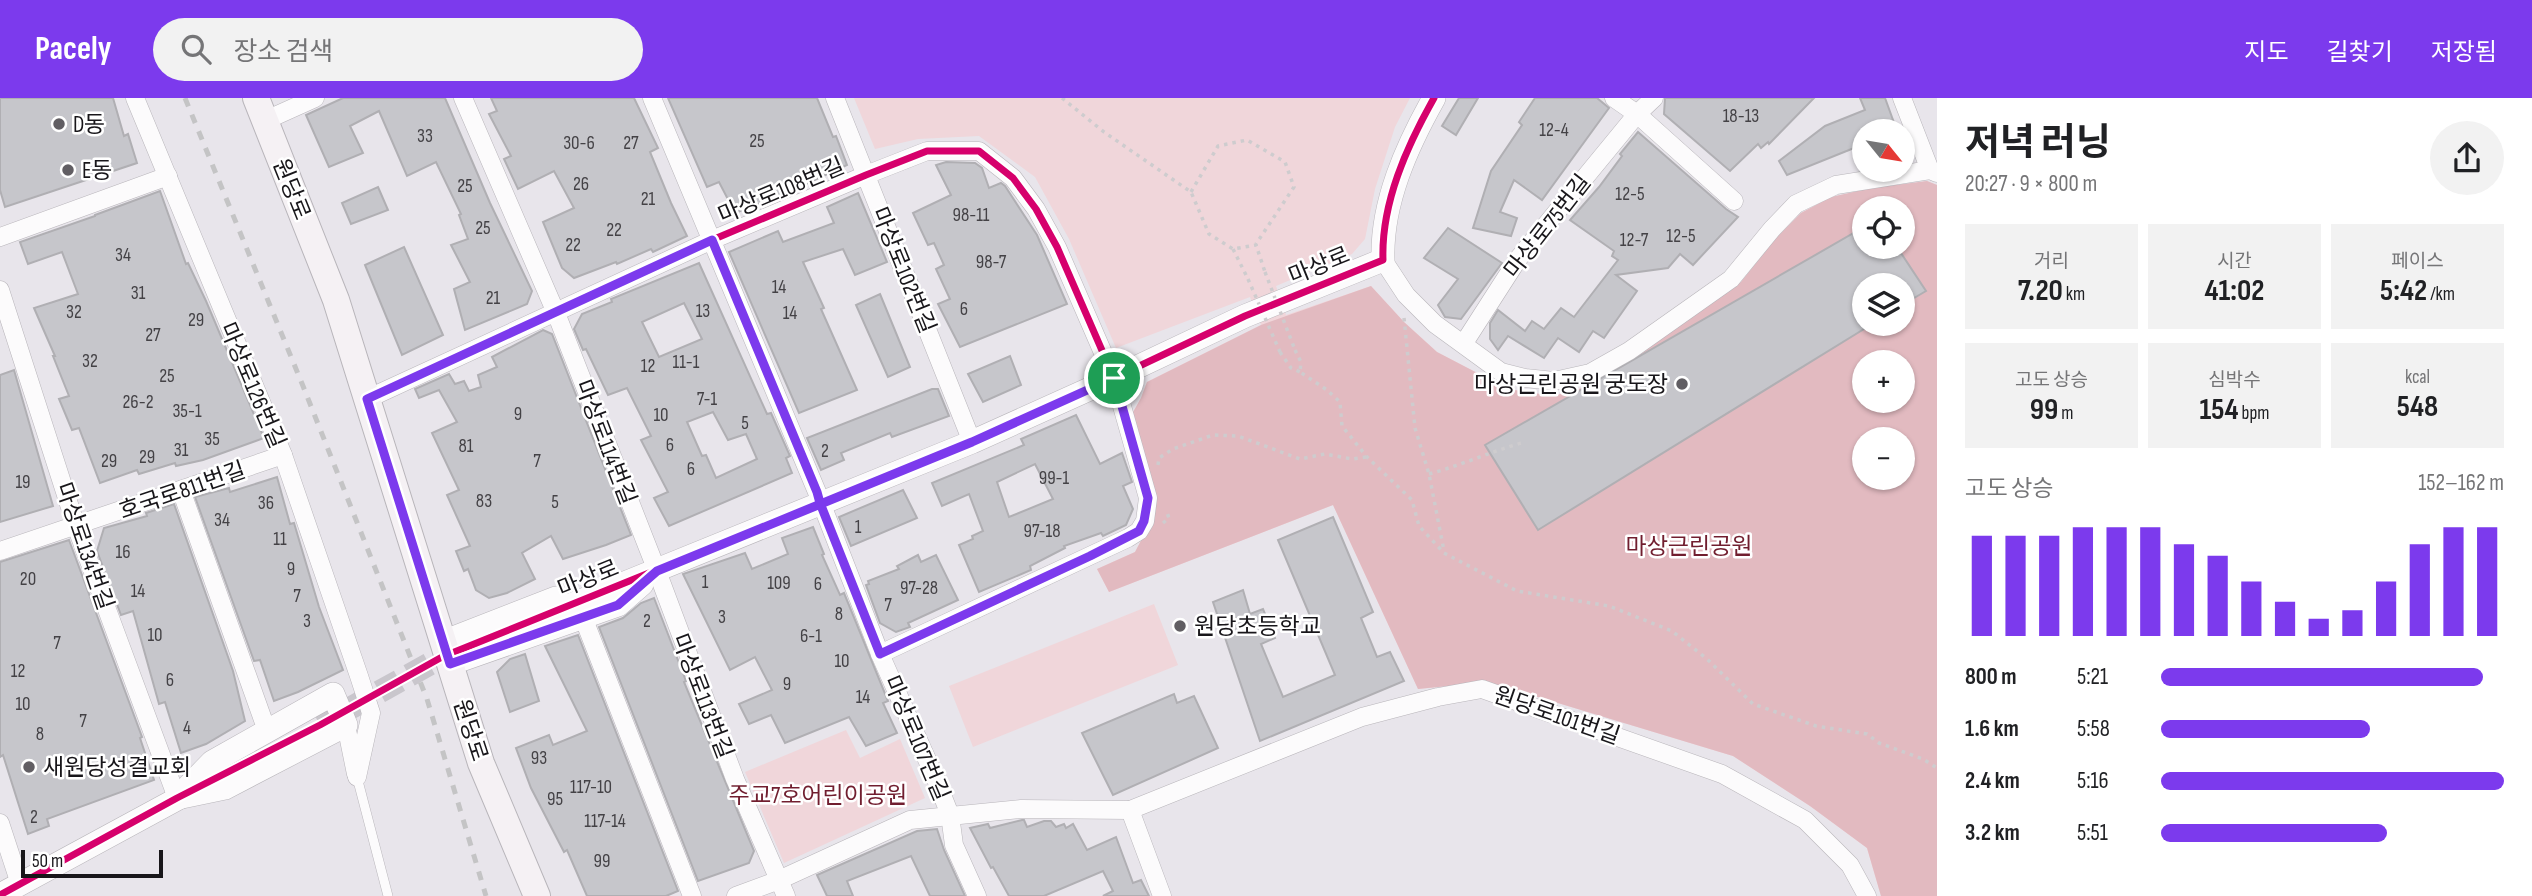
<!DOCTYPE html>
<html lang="ko">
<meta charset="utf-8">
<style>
body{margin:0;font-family:"Sofia Sans Condensed","Noto Sans KR",sans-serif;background:#f2f2f2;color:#202124;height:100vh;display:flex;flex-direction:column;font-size:26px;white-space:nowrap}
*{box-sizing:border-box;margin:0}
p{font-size:23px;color:#757577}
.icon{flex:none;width:38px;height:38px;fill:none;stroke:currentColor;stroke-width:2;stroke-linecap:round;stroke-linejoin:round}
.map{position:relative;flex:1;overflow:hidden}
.drawer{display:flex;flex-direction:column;background:#fff;width:595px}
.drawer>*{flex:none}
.needle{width:46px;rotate:120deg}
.buttons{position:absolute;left:1852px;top:21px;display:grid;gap:14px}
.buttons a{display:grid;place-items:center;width:63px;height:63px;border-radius:50%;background:#fff;box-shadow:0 2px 5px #0004;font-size:35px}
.scale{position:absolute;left:21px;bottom:18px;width:142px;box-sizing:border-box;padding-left:7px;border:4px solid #18161a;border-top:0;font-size:19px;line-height:24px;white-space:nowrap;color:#18161a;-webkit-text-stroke:5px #fff;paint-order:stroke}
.pin{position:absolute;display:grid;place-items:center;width:60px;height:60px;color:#fff;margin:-30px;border:4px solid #fff;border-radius:50%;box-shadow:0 2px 7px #0007}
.round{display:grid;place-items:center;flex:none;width:74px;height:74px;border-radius:37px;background:#f2f2f2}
.summary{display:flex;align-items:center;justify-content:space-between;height:119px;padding:0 28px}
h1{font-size:38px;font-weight:700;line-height:52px}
.figures{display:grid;grid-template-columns:repeat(3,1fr);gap:10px;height:119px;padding:7px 28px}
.figures div{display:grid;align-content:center;border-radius:0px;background:#f2f2f2;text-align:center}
.figures b{font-size:30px;font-weight:700}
.figures small{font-size:19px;font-weight:400}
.figures p{font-size:19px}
.chart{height:196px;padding:14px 28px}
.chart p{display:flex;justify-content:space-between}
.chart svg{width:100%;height:126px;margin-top:7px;stroke:#7c3aed;stroke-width:6}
ul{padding:0 28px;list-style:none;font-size:23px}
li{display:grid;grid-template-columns:112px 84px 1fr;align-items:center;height:52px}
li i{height:18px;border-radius:9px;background:#7c3aed}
header{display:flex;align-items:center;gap:42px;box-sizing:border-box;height:98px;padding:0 35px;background:#7c3aed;color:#fff}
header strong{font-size:33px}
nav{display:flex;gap:38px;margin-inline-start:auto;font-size:24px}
.search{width:490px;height:63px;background:#f2f2f2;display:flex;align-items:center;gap:18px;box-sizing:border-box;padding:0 24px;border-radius:38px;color:#757577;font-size:26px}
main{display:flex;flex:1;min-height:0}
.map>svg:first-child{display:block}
.green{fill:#f0d6da;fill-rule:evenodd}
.forest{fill:#e2bac0;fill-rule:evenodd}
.building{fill:#c6c6cb;stroke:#b0afb3;stroke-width:2;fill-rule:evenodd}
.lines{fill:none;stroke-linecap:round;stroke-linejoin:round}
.tertiary-tunnel{stroke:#c9c6cc;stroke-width:23;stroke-dasharray:23 11;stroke-linecap:butt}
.service-casing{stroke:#b8b5ba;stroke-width:10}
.minor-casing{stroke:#b8b5ba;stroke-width:19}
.tertiary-casing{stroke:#b8b5ba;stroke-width:24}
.secondary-casing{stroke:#b8b5ba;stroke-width:28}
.path{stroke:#ceccce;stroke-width:3.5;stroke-dasharray:3.5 5;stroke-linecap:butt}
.service{stroke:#fcfbfc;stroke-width:9}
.minor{stroke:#fcfbfc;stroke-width:18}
.tertiary{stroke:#fcfbfc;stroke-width:23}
.secondary{stroke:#f5f1f4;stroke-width:26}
.rail{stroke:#c4c4c5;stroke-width:5;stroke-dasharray:9 9;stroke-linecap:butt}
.path-bridge{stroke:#ceccce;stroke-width:3.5;stroke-dasharray:3.5 5;stroke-linecap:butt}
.cycleway-casing{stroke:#fff;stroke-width:11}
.cycleway{stroke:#d6006c;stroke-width:7}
.route-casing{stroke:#fff;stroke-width:14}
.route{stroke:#7c3aed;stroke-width:9}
.poi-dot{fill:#615e63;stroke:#fff;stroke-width:2.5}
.labels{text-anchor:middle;stroke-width:5;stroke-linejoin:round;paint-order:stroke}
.number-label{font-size:19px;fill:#444246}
.poi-label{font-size:23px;fill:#18161a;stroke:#fff;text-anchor:start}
.street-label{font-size:23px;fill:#18161a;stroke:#fff}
.park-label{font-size:23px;fill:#711e2f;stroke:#fff}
</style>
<header>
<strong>Pacely</strong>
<div class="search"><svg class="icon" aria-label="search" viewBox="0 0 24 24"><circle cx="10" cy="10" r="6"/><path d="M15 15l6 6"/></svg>장소 검색</div>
<nav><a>지도</a><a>길찾기</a><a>저장됨</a></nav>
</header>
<main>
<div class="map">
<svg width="1937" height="798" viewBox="0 0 1937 798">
<rect width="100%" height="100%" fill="#e8e5eb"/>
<g class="green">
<path d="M854,0h556l-15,29 -20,62 -10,50 -13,15 -76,32 10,29 85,-29 33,36 33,30 71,37 45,7 40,-11 40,-26 45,-35 63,-42 34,-43 26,-26 30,-16 96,-16 10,4v711h-56l-14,-48 -57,-42 -77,-50 -245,-74 -70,7 -85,-184 -224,87 -12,-23 38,-17 11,-21 8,-37 -3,-19 -19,-61 9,-16 6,-16 114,-57 -11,-28 -134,51 -47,-109 -34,-62 -56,-41 -61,3 -43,10zM1864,110h38v39h-38zM1864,187h38v39h-38zM1864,264h38v39h-38zM1864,341h38v39h-38z"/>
<polygon points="1154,506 1178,567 973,649 949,588"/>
<polygon points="846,632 860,660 900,641 925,700 784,765 745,674"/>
</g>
<path class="forest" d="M1927,83l10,4v711h-56l-14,-48 -57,-42 -77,-50 -245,-74 -70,7 -85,-184 -224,87 -12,-23 38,-17 11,-21 8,-37 -3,-19 -19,-61 9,-16 6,-16 114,-57 110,-39 33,36 33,30 71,37 45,7 40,-11 40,-26 45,-35 63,-42 34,-43 26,-26 30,-16 40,-9zM1864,110h38v39h-38zM1864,187h38v39h-38zM1864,264h38v39h-38zM1864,341h38v39h-38z"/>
<g class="building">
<polygon points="0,0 113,0 124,38 128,36 137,65 5,109 0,92"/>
<polygon points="343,0 445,0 490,105 532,193 527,206 465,232 454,191 470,184 451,147 468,141 459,117 461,116 436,64 407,78 379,13 350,28 363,55 329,69 306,17"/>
<polygon points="491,0 634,0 658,50 650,54 671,105 687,138 653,154 651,151 617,166 616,164 574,180 562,170 543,124 574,110 554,73 518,91 504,61 511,58 489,16 497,13"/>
<polygon points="668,0 817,0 833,39 836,38 847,67 778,99 735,115 719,84 707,89"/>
<polygon points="1459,0 1478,0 1456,37 1442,28"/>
<polygon points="1535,0 1597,0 1609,10 1542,102 1514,82 1500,114 1517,120 1511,138 1473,130 1491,73 1522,27 1519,24"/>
<polygon points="1665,0 1814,0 1769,46 1768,44 1761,50 1758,46 1730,73 1664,16"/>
<polygon points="1860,0 1885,0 1897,33 1864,33 1864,46 1787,77 1779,63 1825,28 1865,12"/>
<polygon points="1638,34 1726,111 1738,119 1693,167 1680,156 1668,170 1616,177 1637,193 1604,240 1593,233 1579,254 1558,240 1544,260 1508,238 1498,252 1490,241 1490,225 1498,212 1525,233 1532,223 1544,231 1561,210 1574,219 1618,162 1612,158 1614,153 1570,122 1599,89 1622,58 1620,56"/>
<polygon points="946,64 975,65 982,70 989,90 1001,85 1005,88 1037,137 1067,206 960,249 938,206 950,201 936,171 944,167 934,145 928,147 913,115 951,97 936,67"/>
<polygon points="378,89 388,112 351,126 342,105"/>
<polygon points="160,93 186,166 188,165 206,203 264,340 203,362 176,368 175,365 139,376 137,372 100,385 79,330 72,332 59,301 69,298 53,258 55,258 34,210 78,196 62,154 28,166 20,144 95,118 95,117"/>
<polygon points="858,95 887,164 855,177 843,151 803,164 824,210 821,211 857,292 799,315 729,154 778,133 783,144 834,125 827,109"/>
<polygon points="1864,129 1864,149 1897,149 1926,193 1902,207 1902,187 1864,187 1864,231 1538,432 1485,347"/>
<polygon points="1448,130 1502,165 1461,221 1445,219 1438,207 1458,181 1424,160"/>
<polygon points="404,149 443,237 402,257 365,167"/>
<path d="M699,165l68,151 4,-1 19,43 -4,2 6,15 -123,53 -15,-28 14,-6 -27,-52 10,-4 -24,-48 -19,7 -22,-46 -3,1 -9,-21 8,-15 30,-12 -1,-3zM684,205l18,36 -43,18 -17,-35zM713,314l15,28 18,-6 11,25 -41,19 -10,-23 -4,1 -15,-34z"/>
<polygon points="880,196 910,269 888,279 856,207"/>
<polygon points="543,232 552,236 631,437 606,447 563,461 551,438 522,455 535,481 507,495 489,500 476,492 468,471 464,473 456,453 470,448 447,397 459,392 432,335 457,324 439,292 419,300 415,291 449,276 455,286 464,283 469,293 481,289 478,277 497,269 492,259"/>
<polygon points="1010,258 1021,287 983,304 968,276"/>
<polygon points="14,272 53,408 0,424 0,277"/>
<polygon points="932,291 938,291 949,318 892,339 890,335 841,355 844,362 821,372 807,340"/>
<path d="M1076,317l24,49 22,-11 10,29 -9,4 10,23 -7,16 -23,11 -2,-3 -37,13 1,2 -35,18 1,4 -52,22 -20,-47 14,-6 -1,-3 11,-5 -14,-37 -27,12 -10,-23 92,-38 -3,-6zM1035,366l18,35 -44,18 -12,-35z"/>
<polygon points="277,379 290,426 294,425 319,509 343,572 298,594 274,603 260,562 254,563 195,399 229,390 230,394"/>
<polygon points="903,392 917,420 851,448 839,419"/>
<polygon points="174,406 233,573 245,623 206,646 181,655 165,604 159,606 133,513 121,517 97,453 104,430 147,418 146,415"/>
<polygon points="1333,419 1373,514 1361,520 1377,559 1390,554 1404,583 1260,643 1213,504 1243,492 1250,516 1263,511 1275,540 1261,546 1283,599 1335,577 1278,442"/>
<polygon points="813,429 824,456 822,457 840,497 844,495 888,603 883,605 897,635 866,648 849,619 785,645 771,617 749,626 739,606 772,592 755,559 730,572 683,476 745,455 752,471 788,456 782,440"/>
<polygon points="69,442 142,639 140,640 154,682 47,721 49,728 28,736 3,657 0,659 0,464"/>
<polygon points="918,457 921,464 936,457 958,502 908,525 910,529 896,534 880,525 866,487 869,486 868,483 899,471 897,468"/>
<polygon points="654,500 686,583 684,584 754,753 749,765 698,783 599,529 623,520 641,505"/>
<polygon points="578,537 678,793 666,798 587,798 567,752 564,754 531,690 516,650 549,637 553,647 587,633 545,548"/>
<polygon points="525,556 539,603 510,614 497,574 510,561"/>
<polygon points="1174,596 1177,605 1194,598 1218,650 1113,697 1082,635"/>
<polygon points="1022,722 1024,722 1027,729 1044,723 1051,723 1056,729 1064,726 1066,730 1073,726 1087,752 1116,739 1133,785 1141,782 1149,798 1103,798 1113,793 1103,773 1044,798 1009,798 993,769 991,770 970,730 988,726 990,730"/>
<polygon points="937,731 944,752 965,798 930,798 911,758 847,783 853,798 827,798 817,777 917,733"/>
</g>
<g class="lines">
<polyline class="tertiary-tunnel" points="320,627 442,559 541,519"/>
<defs>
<polyline id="service" points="357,679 388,798"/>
<g id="minor">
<polyline points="135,0 283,357 359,578 371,615 357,679"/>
<polyline points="463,0 556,215 657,473 735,681 786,798"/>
<polyline points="652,0 817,394 880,556 937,684 950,717 954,747 977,798"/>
<polyline points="835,0 972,344"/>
<polyline points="1614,0 1637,16 1734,103"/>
<polyline points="1902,0 1930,72"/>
<polyline points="264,23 315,0"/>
<polyline points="0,139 168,78"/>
<polyline points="1383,162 1406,197 1435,226 1501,274 1525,280 1554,283 1590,275 1629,253 1731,181 1772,131 1796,106 1836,87 1930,72 1937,75"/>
<polyline points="0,192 76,428 177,700"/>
<polyline points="1464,245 1518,161 1637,16 1654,0"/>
<polyline points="367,301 712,142 866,77 927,53 979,53 1013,80 1036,111 1057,149 1114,280 1148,400 1145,423 1139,433 1128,440 880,556"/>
<polyline points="181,392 267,633"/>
<polyline points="0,453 283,357"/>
<polyline points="583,519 692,798"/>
<polyline points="346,627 356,676"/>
<polyline points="1130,712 1162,798"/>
<polyline points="0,725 20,786"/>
<polyline points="736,798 779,782 910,722 1021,711 1130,712 1362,619 1438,599 1482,591 1722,676 1805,722 1850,767 1867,798"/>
</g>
<g id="tertiary">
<path d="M541,519l431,-175 142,-64 131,-62 138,-56c-2,-57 24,-114 51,-162"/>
<polyline points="443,544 556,500"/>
<polyline points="450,566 618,507 642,486"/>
<polygon points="333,596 346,627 225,690 177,700 212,664"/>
<polyline points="0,797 190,694"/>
</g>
<polyline id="secondary" points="256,0 336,202 481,665 537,798"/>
</defs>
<use href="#service" class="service-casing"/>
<use href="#minor" class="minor-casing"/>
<use href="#tertiary" class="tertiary-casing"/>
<use href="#secondary" class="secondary-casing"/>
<g class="path">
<polyline points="1062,0 1104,34 1191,94 1209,136 1233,151 1256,147 1265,174"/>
<polyline points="1191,94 1218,48 1247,42 1285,64 1294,89 1256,146"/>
<polyline points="1233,151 1248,181"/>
<polyline points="1404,220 1415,330 1429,376 1444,453"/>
<polyline points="1295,252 1301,264 1300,274 1327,292 1340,304 1342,328 1367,359 1412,402 1419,428 1444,455 1517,493 1609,508 1672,533 1707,561 1753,606 1816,628 1867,636 1879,645 1923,661 1937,670"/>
<polyline points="1280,254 1291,270 1300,274"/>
<polyline points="1158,367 1159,360 1173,351 1213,337 1238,338 1300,361 1325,356 1352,361 1367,359"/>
<path d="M1429,376c33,-9 63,-23 96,-32"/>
<polyline points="1163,425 1169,420 1166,412"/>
</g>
<use href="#service" class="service"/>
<use href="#minor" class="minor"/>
<use href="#tertiary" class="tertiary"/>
<use href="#secondary" class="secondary"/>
<polyline class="rail" points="185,0 303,288 427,601 486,798"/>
<g class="path-bridge">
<polyline points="1265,174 1295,252"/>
<polyline points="1248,181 1280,254"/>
</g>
<defs>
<g id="cycleway">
<polyline points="367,301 712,142 866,77 927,53 979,53 1013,80 1036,111 1057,149 1114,280 1148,400 1145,423 1139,433 1128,440 880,556"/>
<path d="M0,797l177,-97 143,-73 122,-68 530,-215 142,-64 131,-62 138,-56c-2,-57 24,-114 51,-162"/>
</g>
</defs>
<use href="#cycleway" class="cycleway-casing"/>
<use href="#cycleway" class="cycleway"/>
</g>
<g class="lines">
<defs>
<polyline id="route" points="1114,280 972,344 657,473 618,507 450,566 367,301 712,142 817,394 820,405 880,556 1090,458 1139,433 1144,423 1148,400 1114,280"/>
</defs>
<use href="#route" class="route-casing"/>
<use href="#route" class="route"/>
</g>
<g class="poi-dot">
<circle cx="59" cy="26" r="7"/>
<circle cx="68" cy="72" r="7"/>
<circle cx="1682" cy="286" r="7"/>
<circle cx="1180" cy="528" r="7"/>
<circle cx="29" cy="669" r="7"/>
</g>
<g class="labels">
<g class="number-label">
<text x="1741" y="24">18-13</text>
<text x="1554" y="38">12-4</text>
<text x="425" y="44">33</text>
<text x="757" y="49">25</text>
<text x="579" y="51">30-6</text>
<text x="631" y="51">27</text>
<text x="581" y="92">26</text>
<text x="465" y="94">25</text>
<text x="1630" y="102">12-5</text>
<text x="648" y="107">21</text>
<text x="971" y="123">98-11</text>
<text x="483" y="136">25</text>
<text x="614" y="138">22</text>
<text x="1681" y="144">12-5</text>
<text x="1634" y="148">12-7</text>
<text x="573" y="153">22</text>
<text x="123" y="163">34</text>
<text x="991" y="170">98-7</text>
<text x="779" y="195">14</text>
<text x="138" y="201">31</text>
<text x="493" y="206">21</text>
<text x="964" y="217">6</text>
<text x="703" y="219">13</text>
<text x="74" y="220">32</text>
<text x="790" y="221">14</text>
<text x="196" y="228">29</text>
<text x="153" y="243">27</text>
<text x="90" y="269">32</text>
<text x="686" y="270">11-1</text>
<text x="648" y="274">12</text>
<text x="167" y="284">25</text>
<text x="707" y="307">7-1</text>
<text x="138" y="310">26-2</text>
<text x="187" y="319">35-1</text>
<text x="518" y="322">9</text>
<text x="661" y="323">10</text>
<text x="745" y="331">5</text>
<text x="212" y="347">35</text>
<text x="670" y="353">6</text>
<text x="466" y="354">81</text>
<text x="181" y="358">31</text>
<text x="825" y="359">2</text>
<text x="147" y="365">29</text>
<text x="109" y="369">29</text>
<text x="537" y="369">7</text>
<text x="691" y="377">6</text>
<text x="1054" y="386">99-1</text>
<text x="23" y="390">19</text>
<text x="484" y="409">83</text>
<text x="555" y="410">5</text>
<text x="266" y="411">36</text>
<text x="222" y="428">34</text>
<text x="858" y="435">1</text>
<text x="1042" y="439">97-18</text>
<text x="280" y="447">11</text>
<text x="123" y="460">16</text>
<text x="291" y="477">9</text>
<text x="28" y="487">20</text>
<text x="705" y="490">1</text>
<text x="779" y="491">109</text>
<text x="818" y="492">6</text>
<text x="919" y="496">97-28</text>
<text x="138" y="499">14</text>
<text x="297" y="504">7</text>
<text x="888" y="513">7</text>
<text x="839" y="522">8</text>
<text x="722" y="525">3</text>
<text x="307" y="529">3</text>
<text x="647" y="529">2</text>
<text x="155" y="543">10</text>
<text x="811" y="544">6-1</text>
<text x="57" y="551">7</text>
<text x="842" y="569">10</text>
<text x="18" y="579">12</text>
<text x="170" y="588">6</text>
<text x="787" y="592">9</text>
<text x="863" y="605">14</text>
<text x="23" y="612">10</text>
<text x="83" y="629">7</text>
<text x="187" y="636">4</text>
<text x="40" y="642">8</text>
<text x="539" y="666">93</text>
<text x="591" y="695">117-10</text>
<text x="555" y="707">95</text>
<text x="34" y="725">2</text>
<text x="605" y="729">117-14</text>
<text x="602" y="769">99</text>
</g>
<g class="poi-label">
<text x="73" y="34">D동</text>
<text x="82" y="80">E동</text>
<text x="1668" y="294" text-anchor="end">마상근린공원 궁도장</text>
<text x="1194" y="536">원당초등학교</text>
<text x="43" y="677">새원당성결교회</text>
</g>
<g class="street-label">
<text transform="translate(292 91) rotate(68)" y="8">원당로</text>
<text transform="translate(781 92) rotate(-23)" y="8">마상로108번길</text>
<text transform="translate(1547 128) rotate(-52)" y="8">마상로75번길</text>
<text transform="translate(1319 167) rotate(-22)" y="8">마상로</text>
<text transform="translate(904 172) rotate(68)" y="8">마상로102번길</text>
<text transform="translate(253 287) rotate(67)" y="8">마상로126번길</text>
<text transform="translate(606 344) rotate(69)" y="8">마상로114번길</text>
<text transform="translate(182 392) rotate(-19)" y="8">호국로811번길</text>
<text transform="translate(85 448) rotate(71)" y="8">마상로134번길</text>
<text transform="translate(588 480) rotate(-22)" y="8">마상로</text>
<text transform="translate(703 598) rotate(69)" y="8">마상로113번길</text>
<text transform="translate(1557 617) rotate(19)" y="8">원당로101번길</text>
<text transform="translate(471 632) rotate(72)" y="8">원당로</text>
<text transform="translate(917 640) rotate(67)" y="8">마상로107번길</text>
</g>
<g class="park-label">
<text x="1689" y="456">마상근린공원</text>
<text x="818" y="705">주교7호어린이공원</text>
</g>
</g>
</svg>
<div class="buttons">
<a><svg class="needle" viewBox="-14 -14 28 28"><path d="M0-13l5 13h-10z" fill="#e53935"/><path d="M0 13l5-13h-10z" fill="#757577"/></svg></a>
<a><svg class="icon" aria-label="locate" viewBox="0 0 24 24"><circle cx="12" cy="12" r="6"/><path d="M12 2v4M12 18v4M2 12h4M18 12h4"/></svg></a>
<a><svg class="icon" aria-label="layers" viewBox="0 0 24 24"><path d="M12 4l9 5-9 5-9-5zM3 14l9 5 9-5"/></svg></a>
<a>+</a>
<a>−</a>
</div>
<div class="scale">50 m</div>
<div class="pin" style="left:1114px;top:280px;background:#1e9e55"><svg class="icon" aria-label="arrive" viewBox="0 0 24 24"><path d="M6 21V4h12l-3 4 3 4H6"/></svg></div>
</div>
<section class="drawer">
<div class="summary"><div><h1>저녁 러닝</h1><p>20:27 · 9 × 800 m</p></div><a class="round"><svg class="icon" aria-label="share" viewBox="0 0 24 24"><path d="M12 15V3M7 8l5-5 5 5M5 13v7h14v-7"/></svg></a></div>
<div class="figures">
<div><p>거리</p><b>7.20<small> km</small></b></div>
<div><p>시간</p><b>41:02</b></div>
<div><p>페이스</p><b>5:42<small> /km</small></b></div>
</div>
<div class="figures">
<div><p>고도 상승</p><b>99<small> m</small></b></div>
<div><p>심박수</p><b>154<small> bpm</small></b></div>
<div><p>kcal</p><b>548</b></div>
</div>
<div class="chart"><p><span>고도 상승</span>152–162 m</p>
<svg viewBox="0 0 160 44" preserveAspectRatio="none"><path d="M5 44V9M15 44V9M25 44V9M35 44V6M45 44V6M55 44V6M65 44V12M75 44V16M85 44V25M95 44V32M105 44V38M115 44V35M125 44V25M135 44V12M145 44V6M155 44V6"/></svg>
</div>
<ul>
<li><b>800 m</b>5:21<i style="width:94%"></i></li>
<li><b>1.6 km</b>5:58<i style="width:61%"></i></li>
<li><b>2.4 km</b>5:16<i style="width:100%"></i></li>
<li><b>3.2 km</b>5:51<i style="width:66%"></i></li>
</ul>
</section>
</main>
